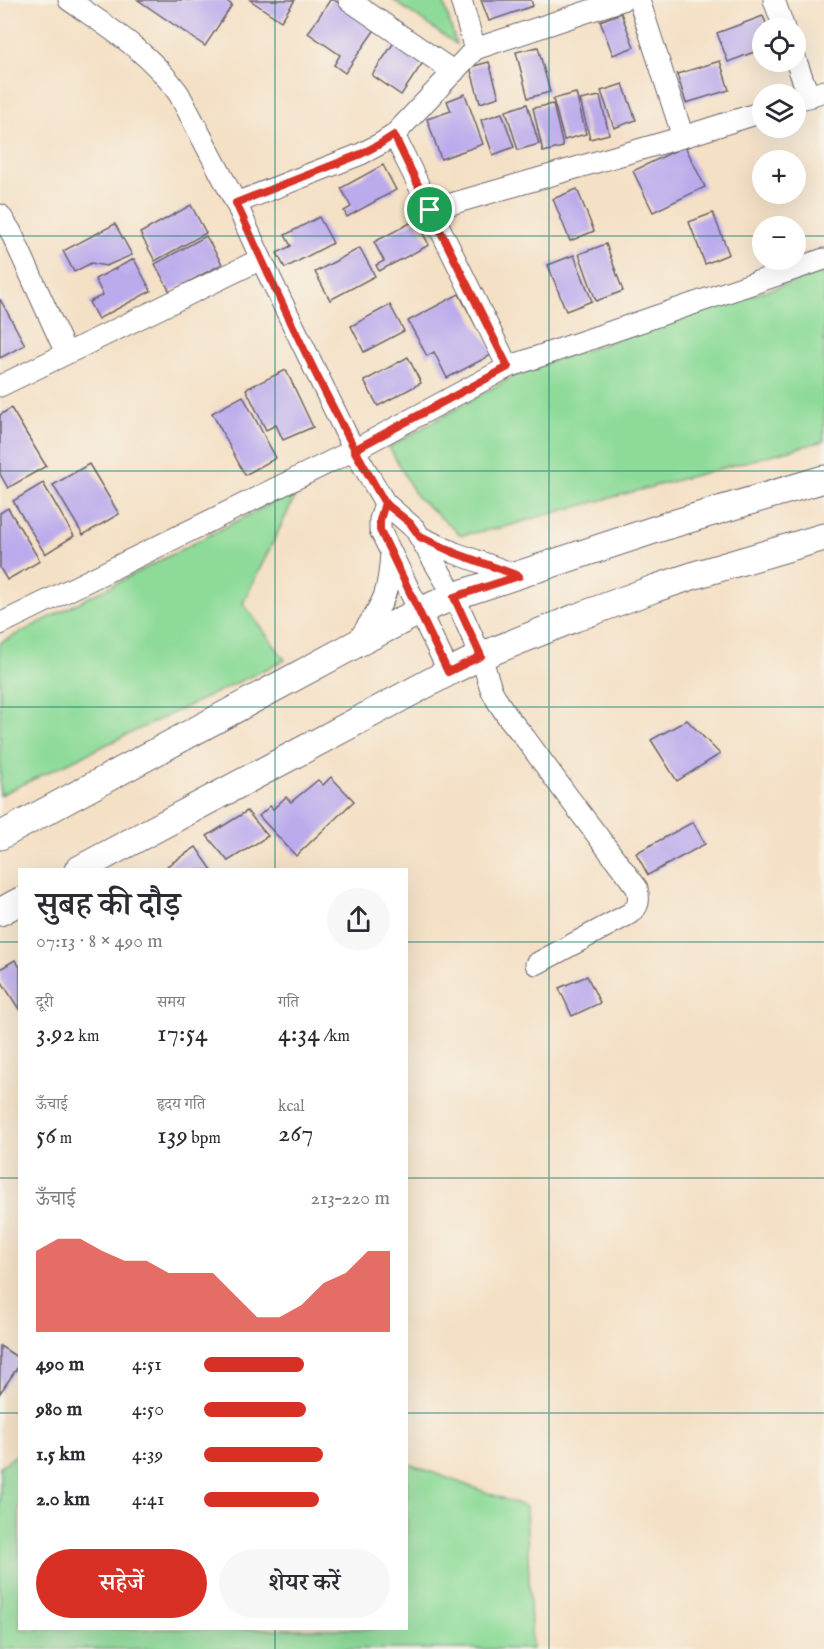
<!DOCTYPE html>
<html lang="hi">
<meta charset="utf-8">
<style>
body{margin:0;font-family:"IM FELL English","Noto Serif Devanagari",serif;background:#f7f7f7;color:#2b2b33;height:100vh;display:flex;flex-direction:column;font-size:22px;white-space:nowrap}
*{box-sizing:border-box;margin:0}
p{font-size:20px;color:#7c7c81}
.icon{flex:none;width:33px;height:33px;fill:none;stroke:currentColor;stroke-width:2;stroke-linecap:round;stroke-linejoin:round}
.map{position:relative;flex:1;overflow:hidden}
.drawer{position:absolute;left:18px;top:868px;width:390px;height:762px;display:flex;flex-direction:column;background:#fff;border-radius:0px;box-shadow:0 6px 24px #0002}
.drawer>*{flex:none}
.tools{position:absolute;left:752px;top:18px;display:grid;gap:12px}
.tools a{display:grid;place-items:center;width:54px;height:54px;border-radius:50%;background:#fff;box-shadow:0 6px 24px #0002;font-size:30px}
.pin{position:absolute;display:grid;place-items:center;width:51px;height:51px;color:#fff;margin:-26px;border:3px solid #fff;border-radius:50%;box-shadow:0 2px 6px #0007}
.round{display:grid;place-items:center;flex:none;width:63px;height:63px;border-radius:32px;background:#f7f7f7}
.headline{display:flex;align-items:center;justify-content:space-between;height:102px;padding:0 18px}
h1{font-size:33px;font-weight:600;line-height:45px}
.stats{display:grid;grid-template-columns:repeat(3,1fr);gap:9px;height:102px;padding:6px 18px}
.stats div{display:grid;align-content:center}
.stats b{font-size:26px;font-weight:600}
.stats small{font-size:16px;font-weight:400}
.stats p{font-size:16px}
.chart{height:168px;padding:12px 18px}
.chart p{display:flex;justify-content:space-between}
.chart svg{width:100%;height:108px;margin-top:6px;fill:#d93025;opacity:.7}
.cta{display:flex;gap:12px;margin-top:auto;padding:12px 18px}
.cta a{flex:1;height:69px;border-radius:36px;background:#d93025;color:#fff;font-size:24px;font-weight:600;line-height:69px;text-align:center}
.cta a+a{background:#f7f7f7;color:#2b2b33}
ul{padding:0 18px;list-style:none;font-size:20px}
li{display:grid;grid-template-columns:96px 72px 1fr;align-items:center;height:45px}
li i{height:15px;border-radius:8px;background:#d93025}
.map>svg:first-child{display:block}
.green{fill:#8edb99;stroke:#587e6a;stroke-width:1.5}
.building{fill:#bcabec}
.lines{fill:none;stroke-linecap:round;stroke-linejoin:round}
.minor-casing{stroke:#6c646b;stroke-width:23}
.tertiary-casing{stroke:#6c646b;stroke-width:29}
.minor{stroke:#fff;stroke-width:21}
.tertiary{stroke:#fff;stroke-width:27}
.route-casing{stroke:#fff;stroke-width:12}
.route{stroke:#d93025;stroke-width:8}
.grid{fill:none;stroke:#0f766e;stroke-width:1.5;stroke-opacity:0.55}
</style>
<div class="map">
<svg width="824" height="1649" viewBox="0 0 824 1649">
<rect width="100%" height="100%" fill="#f7f3e8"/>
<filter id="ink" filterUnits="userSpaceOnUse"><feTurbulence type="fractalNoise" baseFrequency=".0167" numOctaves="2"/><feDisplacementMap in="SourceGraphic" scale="12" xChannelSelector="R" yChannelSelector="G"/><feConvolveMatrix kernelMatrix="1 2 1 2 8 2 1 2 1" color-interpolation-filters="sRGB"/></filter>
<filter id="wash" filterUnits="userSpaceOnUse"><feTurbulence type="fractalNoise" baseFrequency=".008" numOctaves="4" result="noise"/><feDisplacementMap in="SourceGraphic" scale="24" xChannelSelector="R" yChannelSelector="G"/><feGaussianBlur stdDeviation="1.35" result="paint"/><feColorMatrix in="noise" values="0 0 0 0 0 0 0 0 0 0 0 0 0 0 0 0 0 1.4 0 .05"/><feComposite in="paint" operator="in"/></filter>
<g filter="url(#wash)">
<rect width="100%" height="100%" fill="#f4e0c5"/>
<g class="green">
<polygon points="393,0 443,0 456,44"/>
<polygon points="824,272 824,441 542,516 501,528 461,535 417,497 389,447 524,370"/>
<polygon points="299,489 243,603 285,660 0,795 0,643"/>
<polygon points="19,1453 20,1629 406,1629 407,1463 526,1507 532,1649 0,1649 0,1467"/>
</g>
<g id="blocks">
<g class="building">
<polygon points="138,0 225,0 232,5 205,46"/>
<polygon points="250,0 295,0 281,21"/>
<polygon points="330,0 334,0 376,28 345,73 334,65 340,55 308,33"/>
<polygon points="481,0 531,0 533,6 489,21"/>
<polygon points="621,13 634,47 613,55 600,21"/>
<polygon points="763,16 768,28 762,28 762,49 728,62 717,33"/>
<polygon points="399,35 428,55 401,95 372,75"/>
<polygon points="538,47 550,92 528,98 516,52"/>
<polygon points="720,61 729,90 686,103 677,74"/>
<polygon points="489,62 499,97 480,103 470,67"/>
<polygon points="623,84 636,120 614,128 601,91"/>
<polygon points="576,93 586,134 564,140 553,99"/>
<polygon points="465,94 483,144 441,159 427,119 451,111 447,101"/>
<polygon points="600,96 609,134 590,139 580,100"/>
<polygon points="527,104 539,144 518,150 506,111"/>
<polygon points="553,104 563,147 543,152 533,108"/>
<polygon points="502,113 514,147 493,155 481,120"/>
<polygon points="685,146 705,187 653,212 633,171"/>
<polygon points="383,165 396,190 347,217 344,211 351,207 341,188"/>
<polygon points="577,189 594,231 570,241 553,199"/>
<polygon points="191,205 206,233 155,261 140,233"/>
<polygon points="713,213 729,254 705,264 689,222"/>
<polygon points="319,217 333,243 285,268 277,253 291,246 285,235"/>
<polygon points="416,220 429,245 379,271 376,265 384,261 374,242"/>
<polygon points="115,224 132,255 106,266 91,263 74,272 63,251"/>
<polygon points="206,236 222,264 170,292 155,264"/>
<polygon points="606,244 623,291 596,301 579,254"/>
<polygon points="360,248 375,276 330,300 315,272"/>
<polygon points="574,255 592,301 566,311 548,265"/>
<polygon points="134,259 151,291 98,319 89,302 103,295 95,279"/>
<polygon points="459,294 477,328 495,353 447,378 434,352 427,356 408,321"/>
<polygon points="0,299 25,345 0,358"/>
<polygon points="390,305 404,331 364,352 351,326"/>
<polygon points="408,357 421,383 378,406 364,381"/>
<polygon points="286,370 313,427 283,440 276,425 266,430 246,389"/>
<polygon points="243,396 276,458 245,475 212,413"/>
<polygon points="11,408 46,466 8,488 0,474 0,415"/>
<polygon points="89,464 119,514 83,535 53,485"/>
<polygon points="43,483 74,536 45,554 13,501"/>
<polygon points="8,508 40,561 7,580 0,568 0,513"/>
<polygon points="687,720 720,754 677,781 651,740"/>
<polygon points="331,777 354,801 296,856 259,816 270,806 273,809 286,797 291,802 318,780 323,785"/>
<polygon points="247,811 268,836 228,861 207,836"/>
<polygon points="693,822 705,844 648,875 636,853"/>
<polygon points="196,847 212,870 169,870 167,866"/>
<polygon points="15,960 20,967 20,1011 0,979 0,969"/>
<polygon points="587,976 600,1003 572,1016 559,988"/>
<polygon points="0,1346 20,1359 20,1364 0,1393"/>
</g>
</g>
</g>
<g filter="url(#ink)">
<use href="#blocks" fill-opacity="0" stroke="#6c646b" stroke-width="1.5"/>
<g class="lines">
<defs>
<g id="minor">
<path d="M69,0c40,28 82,53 110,94l57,109 25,56 93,191 31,53 30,26 39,67 27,60 10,33 7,13 10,15 17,21 44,60 68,90c3,13 2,19 -8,26l-93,50"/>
<polyline points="349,0 454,72"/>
<polyline points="461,0 475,49"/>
<polyline points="639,0 683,137"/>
<polyline points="774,0 784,28"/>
<polyline points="795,58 809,97"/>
<polyline points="795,101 824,91"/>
<polyline points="394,135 508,367"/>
<polyline points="236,203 361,154 380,144 394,135 475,49 622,0"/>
<polyline points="430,210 683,137 762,112"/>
<polyline points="0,215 11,232 66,353"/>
<polyline points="0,386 261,259"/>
<polyline points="385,503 380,520 380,530 449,672"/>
<polyline points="420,537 455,553 519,576"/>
<polyline points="0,624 358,448 508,367 824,259"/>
<path d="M356,644c10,-16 21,-30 28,-47 5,-14 6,-29 7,-44"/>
</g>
<g id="tertiary">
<polyline points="0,836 356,644 420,611 454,596 669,525 824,479"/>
<polyline points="78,870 449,672 481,656 575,618 656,588 695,575 824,537"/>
<polyline points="0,912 20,901"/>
</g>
</defs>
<use href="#minor" class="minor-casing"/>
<use href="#tertiary" class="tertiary-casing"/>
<use href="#minor" class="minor"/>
<use href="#tertiary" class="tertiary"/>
</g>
</g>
<g class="lines" filter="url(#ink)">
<defs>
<path id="route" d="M430,210l-36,-75 -14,9 -19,10 -125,49c46,102 93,204 149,300l-5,17v10l68,142 33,-16 -27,-59 65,-21 -64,-23 -35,-16 -10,-14 -25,-20 -31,-53 154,-83 -78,-157"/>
</defs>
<use href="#route" class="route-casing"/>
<use href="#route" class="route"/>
</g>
<path class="grid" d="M275,0v870M549,0v1649M0,236h762M795,236h29M0,471h824M0,707h824M0,942h20M406,942h418M0,1178h20M406,1178h418M0,1413h20M406,1413h418M275,1629v20"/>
</svg>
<div class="tools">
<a><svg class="icon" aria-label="locate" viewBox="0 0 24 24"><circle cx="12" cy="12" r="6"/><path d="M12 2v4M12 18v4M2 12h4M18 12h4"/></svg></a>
<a><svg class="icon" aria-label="layers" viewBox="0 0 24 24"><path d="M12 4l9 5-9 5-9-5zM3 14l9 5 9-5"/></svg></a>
<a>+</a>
<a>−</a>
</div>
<div class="pin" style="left:430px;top:210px;background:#1e9e55"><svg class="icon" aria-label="arrive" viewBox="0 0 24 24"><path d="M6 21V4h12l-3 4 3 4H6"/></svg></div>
<section class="drawer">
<div class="headline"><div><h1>सुबह की दौड़</h1><p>07:13 · 8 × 490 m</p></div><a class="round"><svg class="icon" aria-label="share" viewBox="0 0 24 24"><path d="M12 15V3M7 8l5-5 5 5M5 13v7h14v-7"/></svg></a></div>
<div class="stats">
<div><p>दूरी</p><b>3.92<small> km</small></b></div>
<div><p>समय</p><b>17:54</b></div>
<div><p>गति</p><b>4:34<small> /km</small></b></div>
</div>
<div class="stats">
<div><p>ऊँचाई</p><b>56<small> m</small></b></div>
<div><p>हृदय गति</p><b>139<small> bpm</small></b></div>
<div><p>kcal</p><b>267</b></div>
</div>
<div class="chart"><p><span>ऊँचाई</span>213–220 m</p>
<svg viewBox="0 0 160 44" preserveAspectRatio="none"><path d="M0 44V11L10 6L20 6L30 11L40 15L50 15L60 20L70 20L80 20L90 29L100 38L110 38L120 33L130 24L140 20L150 11L160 11V44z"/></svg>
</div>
<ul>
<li><b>490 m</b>4:51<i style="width:54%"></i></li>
<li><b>980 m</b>4:50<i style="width:55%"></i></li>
<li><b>1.5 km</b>4:39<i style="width:64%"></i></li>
<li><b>2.0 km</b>4:41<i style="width:62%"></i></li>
</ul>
<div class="cta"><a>सहेजें</a><a>शेयर करें</a></div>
</section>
</div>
